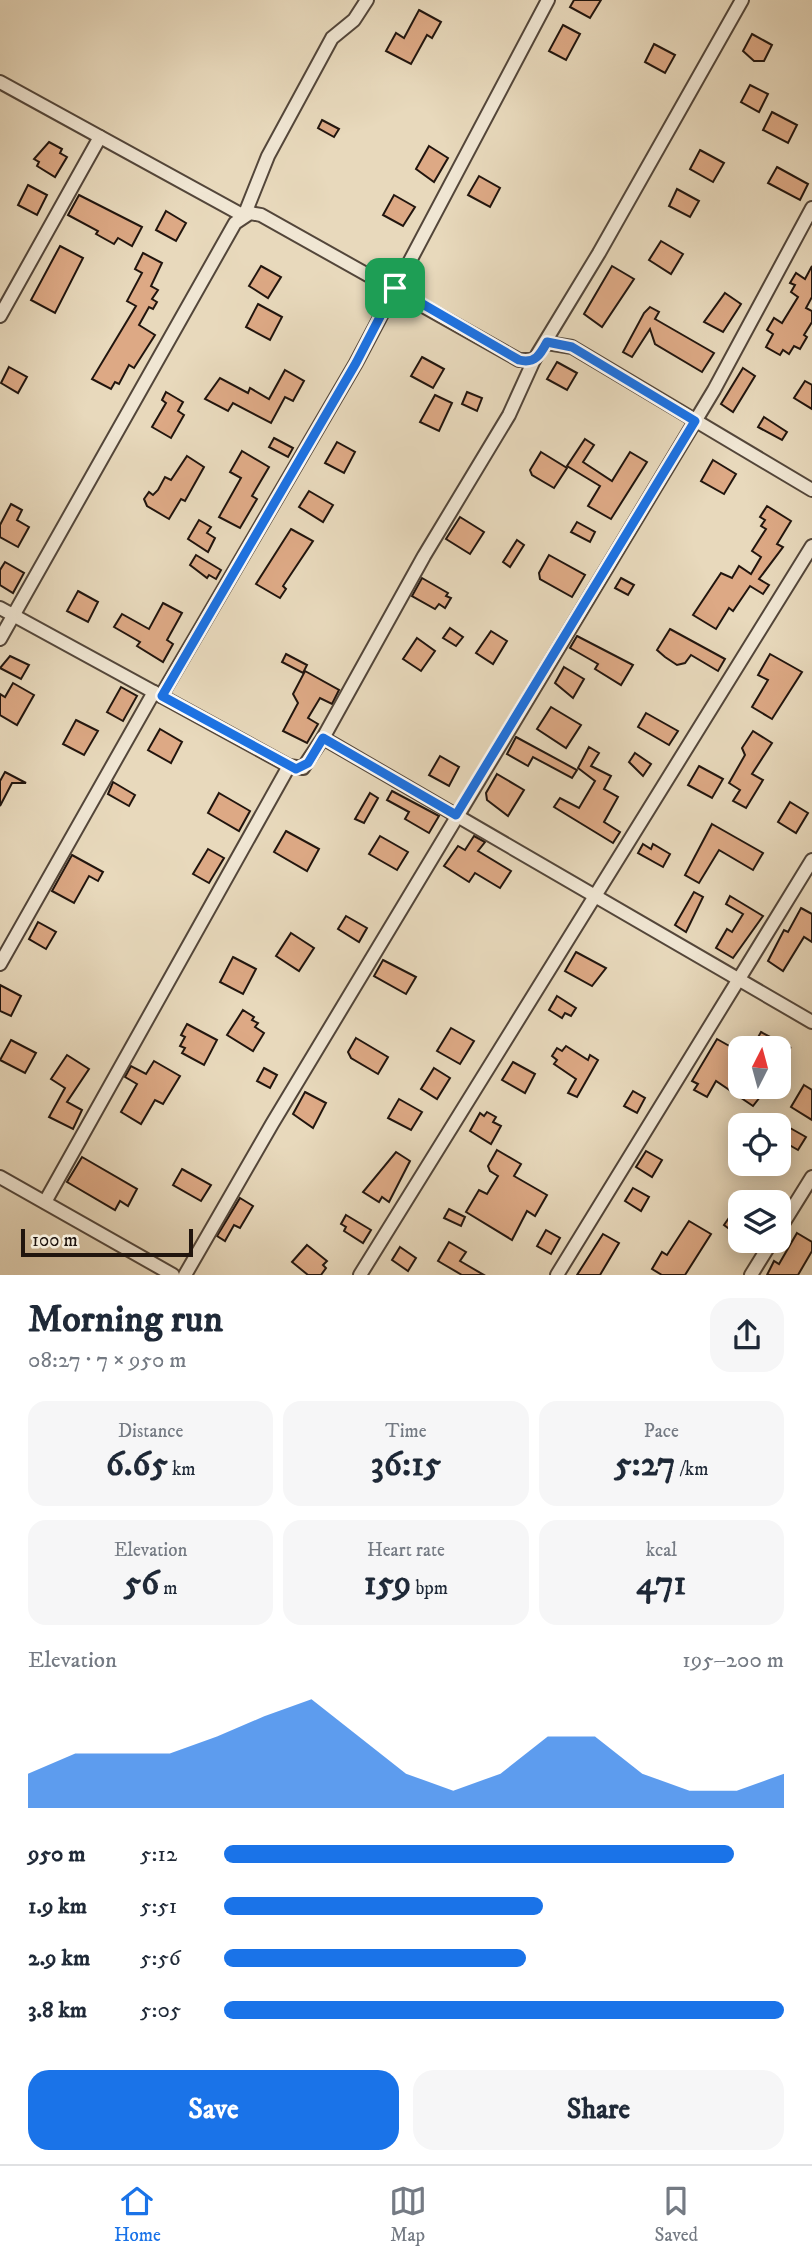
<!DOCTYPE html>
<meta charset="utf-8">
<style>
body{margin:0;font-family:"IM FELL DW Pica",serif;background:#f6f6f7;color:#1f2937;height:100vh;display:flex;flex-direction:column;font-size:26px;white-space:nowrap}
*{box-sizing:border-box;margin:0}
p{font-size:23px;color:#747a83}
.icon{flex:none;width:38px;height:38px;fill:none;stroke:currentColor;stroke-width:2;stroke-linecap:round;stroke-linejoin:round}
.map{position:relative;height:1275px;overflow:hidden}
.drawer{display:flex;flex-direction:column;background:#fff;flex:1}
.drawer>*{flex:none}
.needle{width:46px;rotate:6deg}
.fabs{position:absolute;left:728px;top:1036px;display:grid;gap:14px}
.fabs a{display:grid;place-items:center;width:63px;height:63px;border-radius:14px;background:#fff;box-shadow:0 4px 18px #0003;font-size:35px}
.scale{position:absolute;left:21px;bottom:18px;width:172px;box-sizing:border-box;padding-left:7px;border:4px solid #21150e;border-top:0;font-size:19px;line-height:24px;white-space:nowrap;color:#21150e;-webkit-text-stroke:5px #f0e6d3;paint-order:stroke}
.pin{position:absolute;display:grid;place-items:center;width:60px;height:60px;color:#fff;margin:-30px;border-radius:14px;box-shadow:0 4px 10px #0006}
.round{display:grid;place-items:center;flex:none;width:74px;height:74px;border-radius:21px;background:#f6f6f7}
.overview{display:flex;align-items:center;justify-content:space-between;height:119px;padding:0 28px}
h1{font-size:38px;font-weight:800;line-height:52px}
.figures{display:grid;grid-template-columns:repeat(3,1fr);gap:10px;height:119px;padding:7px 28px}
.figures div{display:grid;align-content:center;border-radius:18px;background:#f6f6f7;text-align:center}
.figures b{font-size:35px;font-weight:800}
.figures small{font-size:19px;font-weight:400}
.figures p{font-size:19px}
.chart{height:196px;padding:14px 28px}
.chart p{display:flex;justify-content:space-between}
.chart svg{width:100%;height:126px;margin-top:7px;fill:#1a73e8;opacity:.7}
.button{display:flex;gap:14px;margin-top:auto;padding:14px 28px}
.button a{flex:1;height:80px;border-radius:21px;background:#1a73e8;color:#fff;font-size:28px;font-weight:800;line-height:80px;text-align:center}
.button a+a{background:#f6f6f7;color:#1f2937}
ul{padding:0 28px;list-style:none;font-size:23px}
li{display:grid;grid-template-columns:112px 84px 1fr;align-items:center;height:52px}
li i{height:18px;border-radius:9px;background:#1a73e8}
.menu{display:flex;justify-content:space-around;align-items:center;height:98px;border-top:2px solid #e0e1e3;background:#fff;font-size:19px;color:#747a83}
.menu a{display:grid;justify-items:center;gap:4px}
.menu .current{color:#1a73e8}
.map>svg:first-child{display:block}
.building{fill:#dda985;stroke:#21150e;stroke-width:2}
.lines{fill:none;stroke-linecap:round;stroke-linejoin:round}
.minor-casing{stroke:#53463a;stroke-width:16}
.minor{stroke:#f0e6d3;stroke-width:12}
.route-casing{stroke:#fff;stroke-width:14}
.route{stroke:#1a73e8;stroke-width:9}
</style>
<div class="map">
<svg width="812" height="1275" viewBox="0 0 812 1275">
<rect width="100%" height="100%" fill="#e8d9bc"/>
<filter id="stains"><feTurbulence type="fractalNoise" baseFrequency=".00286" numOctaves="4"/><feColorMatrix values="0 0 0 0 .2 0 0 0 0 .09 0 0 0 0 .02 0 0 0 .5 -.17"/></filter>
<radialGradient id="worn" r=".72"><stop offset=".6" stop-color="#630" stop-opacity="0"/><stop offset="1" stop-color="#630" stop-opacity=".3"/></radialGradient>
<g class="building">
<polygon points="574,0 601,0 590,18 570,7"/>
<polygon points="419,10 441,22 432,38 427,35 411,64 386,51 396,33 404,38"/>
<polygon points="563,25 580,34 566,60 549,51"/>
<polygon points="752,34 772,45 764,61 754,61 743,51"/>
<polygon points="654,44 675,55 665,73 645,62"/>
<polygon points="750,85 768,94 759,112 741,102"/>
<polygon points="772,112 797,125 788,143 763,130"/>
<polygon points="322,120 339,129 334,137 318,128"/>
<polygon points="49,142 62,149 60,153 67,157 55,177 37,166 39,162 34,159"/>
<polygon points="429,146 448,158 434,182 416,169"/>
<polygon points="700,150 724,163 713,182 690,169"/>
<polygon points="777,167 808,184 800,200 768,183"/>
<polygon points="479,176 500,188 490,207 468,195"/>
<polygon points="28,185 47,195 37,215 18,205"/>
<polygon points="677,189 699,201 690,217 669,206"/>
<polygon points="79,195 142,227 132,246 118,238 114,244 96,234 98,231 68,215"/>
<polygon points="394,195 415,207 403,226 383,215"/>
<polygon points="166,211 186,223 176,241 156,230"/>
<polygon points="661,241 683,254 671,274 649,260"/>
<polygon points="60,246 83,258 55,313 31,300"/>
<polygon points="143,253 162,263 151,286 158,290 152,299 157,302 153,309 149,307 139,325 155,335 134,368 129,365 119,384 115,382 111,389 92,379 136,306 127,301 142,273 135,269"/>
<polygon points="261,266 281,277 268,298 249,286"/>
<polygon points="612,266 634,279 602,327 584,314"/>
<polygon points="812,266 812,297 806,308 812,311 812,322 804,335 807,337 800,349 794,346 789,354 783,350 780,355 766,347 773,334 767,330 774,318 782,323 798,297 791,292 795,285 790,283 796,273 805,279"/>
<polygon points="725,293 741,304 723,332 704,322"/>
<polygon points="258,304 282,317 270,340 246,327"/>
<polygon points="650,307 659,312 655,319 714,353 702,372 655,344 650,329 632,357 623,352 644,313"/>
<polygon points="422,357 444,369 433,388 411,376"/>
<polygon points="557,362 577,373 567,390 547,379"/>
<polygon points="9,367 27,377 18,393 1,383"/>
<polygon points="743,368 755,376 733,412 721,404"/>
<polygon points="285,370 304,381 293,401 285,397 271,423 233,403 228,411 205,399 220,378 248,393 250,388 269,399"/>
<polygon points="805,381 812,385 812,409 794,398"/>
<polygon points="166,392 183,402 178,411 184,415 171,438 152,427 166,403 162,400"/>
<polygon points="467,392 482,398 477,411 462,404"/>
<polygon points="435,395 452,403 439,431 420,422"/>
<polygon points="764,417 787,432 782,440 758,427"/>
<polygon points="274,438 293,448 288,457 269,447"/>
<polygon points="585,439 594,445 583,462 612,481 630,452 647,462 611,519 588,506 600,486 567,466"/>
<polygon points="337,442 355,452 344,473 325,463"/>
<polygon points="242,451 269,467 252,496 257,499 240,528 219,517 241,478 230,472"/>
<polygon points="541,452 567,468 554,488 532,475 530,470"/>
<polygon points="187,456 204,467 185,501 181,499 169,519 147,506 144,499 149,492 153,495 158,490 165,477 171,480"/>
<polygon points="713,460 736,474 724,494 701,481"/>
<polygon points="309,491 333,505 323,522 299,507"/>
<polygon points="11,504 22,510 17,520 29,527 18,547 0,537 0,525"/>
<polygon points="767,506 791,521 777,544 783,547 759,579 769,585 763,594 750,586 733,611 729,608 716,629 693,615 721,573 732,578 739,566 751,574 761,557 752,551 766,529 761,526 765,520 760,517"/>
<polygon points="460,517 484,532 470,554 446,539"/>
<polygon points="199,520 211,527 207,533 215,538 208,552 188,539"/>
<polygon points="577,522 595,532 590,542 571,532"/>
<polygon points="291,529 313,541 283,586 286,589 280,598 256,584"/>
<polygon points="517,540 524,545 510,567 503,562"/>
<polygon points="196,555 221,570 216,579 209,575 207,578 190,565"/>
<polygon points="549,555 585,575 572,597 540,579 539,573"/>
<polygon points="5,562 24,573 13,593 0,585 0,570"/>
<polygon points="422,578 448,593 446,596 451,598 445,608 439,604 435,609 412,596"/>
<polygon points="621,578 634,585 628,595 615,588"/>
<polygon points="78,591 98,602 88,622 67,611"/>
<polygon points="163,603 182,613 167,640 173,644 163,662 137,646 140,642 114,627 122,614 149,629"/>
<polygon points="450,628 463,637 456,646 443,638"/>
<polygon points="670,629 725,659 718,671 691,655 685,663 677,665 665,657 657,650"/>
<polygon points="491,631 507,641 493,664 476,653"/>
<polygon points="577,636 633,665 621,685 595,669 598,664 570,648"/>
<polygon points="417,638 435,651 421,671 403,659"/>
<polygon points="286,654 307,665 303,673 282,662"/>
<polygon points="770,654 802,672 772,719 752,707 768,680 758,675"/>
<polygon points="10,656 29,665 21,679 0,668"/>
<polygon points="564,667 584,679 573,698 555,683"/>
<polygon points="305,671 339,690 332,704 320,698 308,718 318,724 307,743 283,731 298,703 293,694"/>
<polygon points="13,683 34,695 17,725 0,715 0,694 5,697"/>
<polygon points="121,687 137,696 123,721 107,712"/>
<polygon points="551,707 581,725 566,748 537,729"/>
<polygon points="646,713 678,731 669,745 638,727"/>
<polygon points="76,720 98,731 84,755 63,744"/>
<polygon points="160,729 182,742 171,763 148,750"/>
<polygon points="753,731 772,743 752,774 763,780 746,808 733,801 740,790 729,783 745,755 742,748"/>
<polygon points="516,737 577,770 572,778 533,757 528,766 507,754"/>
<polygon points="589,747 599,753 591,766 611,776 604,789 618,797 604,822 620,832 613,843 554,807 560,798 579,808 595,781 578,768"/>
<polygon points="635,753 651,764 643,776 629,762"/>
<polygon points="440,756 459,767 449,786 429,775"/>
<polygon points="699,766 723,779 712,798 688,785"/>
<polygon points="5,772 26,783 12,783 0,806 0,781"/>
<polygon points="497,774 524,790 508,816 487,800 486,793"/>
<polygon points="113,782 135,795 129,806 108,794"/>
<polygon points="392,791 439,816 429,833 405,819 409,812 387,800"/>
<polygon points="219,793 250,811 239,831 208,813"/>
<polygon points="370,793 378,798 364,823 355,819"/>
<polygon points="790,802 808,813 796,833 778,822"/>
<polygon points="712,824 763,853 753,870 719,850 699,883 685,875"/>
<polygon points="286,831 319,849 307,871 274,852"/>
<polygon points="380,836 408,852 397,870 369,854"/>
<polygon points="474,836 485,842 478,851 511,871 500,888 475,873 469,882 444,866 458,846 465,850"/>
<polygon points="643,844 651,849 653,844 670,854 663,867 638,853"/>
<polygon points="208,849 224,858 209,883 193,874"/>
<polygon points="72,855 103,872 98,881 89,876 74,903 52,891"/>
<polygon points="694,892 703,897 686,932 675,925"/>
<polygon points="730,896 763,916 733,958 716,948 727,929 732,932 743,914 726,904"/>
<polygon points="801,908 812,914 812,942 804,937 783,971 768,961 784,930 788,932"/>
<polygon points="346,916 367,928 359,942 338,929"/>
<polygon points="38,922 56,932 46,949 29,939"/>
<polygon points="291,933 314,948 299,971 276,956"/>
<polygon points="576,952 606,968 592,986 565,971"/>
<polygon points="233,957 256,969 243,994 220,982"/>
<polygon points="383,960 416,977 406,994 374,976"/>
<polygon points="0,985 21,996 11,1016 0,1011"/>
<polygon points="557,996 576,1008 571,1016 565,1013 562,1018 549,1010"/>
<polygon points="243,1010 254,1017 252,1020 258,1023 255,1027 264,1033 253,1051 227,1035"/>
<polygon points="187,1024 217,1040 204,1065 182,1053 185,1048 180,1046 185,1037 181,1035"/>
<polygon points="451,1028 474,1041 460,1064 437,1051"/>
<polygon points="761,1032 791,1048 752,1048"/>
<polygon points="356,1038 388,1057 378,1074 351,1058 348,1052"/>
<polygon points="717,1039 740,1052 740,1063 732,1078 760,1097 753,1106 716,1081 707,1097 694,1090 698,1084 692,1081"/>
<polygon points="11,1040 36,1053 25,1073 0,1060"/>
<polygon points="566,1046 588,1060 590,1055 598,1060 577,1097 568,1093 576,1079 554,1064 557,1060 552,1056 557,1048 562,1051"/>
<polygon points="67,1055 89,1069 67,1102 82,1110 73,1129 49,1117 65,1088 51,1079"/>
<polygon points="154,1061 180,1076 163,1104 155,1100 141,1124 121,1112 137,1084 125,1077 131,1066 146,1074"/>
<polygon points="513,1062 535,1074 525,1093 502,1080"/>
<polygon points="264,1068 277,1075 270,1088 257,1081"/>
<polygon points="434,1068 450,1078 437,1099 421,1089"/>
<polygon points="804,1085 812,1090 812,1120 791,1107"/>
<polygon points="633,1091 645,1098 637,1113 624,1106"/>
<polygon points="305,1092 326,1103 313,1128 293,1114"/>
<polygon points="399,1099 422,1112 411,1130 388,1118"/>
<polygon points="487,1112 496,1117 493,1122 501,1126 491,1144 470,1131 480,1113 484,1116"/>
<polygon points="783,1124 806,1137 798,1150 779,1139"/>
<polygon points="497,1150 521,1164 514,1176 547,1195 535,1216 527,1211 512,1240 466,1212 479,1190 487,1194 498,1176 490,1171 488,1166"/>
<polygon points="646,1151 662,1160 652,1177 636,1167"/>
<polygon points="396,1152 410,1161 389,1202 382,1197 379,1202 363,1192"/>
<polygon points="82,1157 137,1189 128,1206 120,1201 115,1210 67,1182"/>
<polygon points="182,1169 211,1185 201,1201 173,1185"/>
<polygon points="633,1188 649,1197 641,1211 625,1201"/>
<polygon points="240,1198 253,1206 240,1228 234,1225 225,1241 217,1236"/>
<polygon points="740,1202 740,1237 724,1225"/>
<polygon points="449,1209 465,1217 461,1226 444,1218"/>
<polygon points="346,1215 371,1230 363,1243 344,1231 346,1227 341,1224"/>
<polygon points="689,1221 711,1234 685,1275 662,1275 652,1269 662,1252 667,1255"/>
<polygon points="546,1230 560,1238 551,1254 537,1246"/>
<polygon points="797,1233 812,1242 812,1251 798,1275 767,1275 774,1261 779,1264"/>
<polygon points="603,1234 619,1243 600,1275 577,1275"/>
<polygon points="449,1242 466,1252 460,1261 484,1275 462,1275 438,1261"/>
<polygon points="307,1245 327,1261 323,1265 326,1268 321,1275 308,1275 292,1262"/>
<polygon points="400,1247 416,1258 408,1271 392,1260"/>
</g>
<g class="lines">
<defs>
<g id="minor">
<polyline points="0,82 244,216"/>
<polyline points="244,216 268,156 332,38 354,20 367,0"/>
<polyline points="0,316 100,137"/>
<polyline points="547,343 572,347 812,490"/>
<polyline points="0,608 289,766 303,768 323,738 424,556 509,415 534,360 599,253 742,0"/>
<polyline points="0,639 235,223 250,213 261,215 519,360 534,360"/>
<polyline points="161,696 356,363 548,0"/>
<polyline points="323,738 812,1022"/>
<polyline points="0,964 154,692"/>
<polyline points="0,1177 173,1275"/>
<polyline points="45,1202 289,766"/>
<polyline points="779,1230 812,1177"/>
<polyline points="185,1275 272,1124 714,390 812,208"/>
<polyline points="360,1275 812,546"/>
<polyline points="557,1275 812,860"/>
<polyline points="751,1275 772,1241"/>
</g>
</defs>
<use href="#minor" class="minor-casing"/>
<use href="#minor" class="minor"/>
</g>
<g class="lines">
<defs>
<path id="route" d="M395,288l124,72c16,4 21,-5 28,-18l25,5 123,74 -239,394 -133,-77 -15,25 -12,6 -134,-73 194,-333z"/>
</defs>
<use href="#route" class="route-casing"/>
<use href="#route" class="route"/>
</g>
<rect width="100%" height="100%" filter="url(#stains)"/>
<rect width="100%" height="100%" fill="url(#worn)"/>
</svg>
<div class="fabs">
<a><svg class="needle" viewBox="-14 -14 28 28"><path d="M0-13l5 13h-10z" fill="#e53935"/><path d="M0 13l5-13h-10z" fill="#747a83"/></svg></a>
<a><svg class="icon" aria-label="locate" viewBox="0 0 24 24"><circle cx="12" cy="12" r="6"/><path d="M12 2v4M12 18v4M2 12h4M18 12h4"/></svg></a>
<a><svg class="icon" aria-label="layers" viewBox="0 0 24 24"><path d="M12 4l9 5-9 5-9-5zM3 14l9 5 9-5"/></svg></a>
</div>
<div class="scale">100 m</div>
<div class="pin" style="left:395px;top:288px;background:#1e9e55"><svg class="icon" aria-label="arrive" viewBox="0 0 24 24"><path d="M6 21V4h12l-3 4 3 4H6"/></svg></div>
</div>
<section class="drawer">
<div class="overview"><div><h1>Morning run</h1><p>08:27 · 7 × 950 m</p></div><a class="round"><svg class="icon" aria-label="share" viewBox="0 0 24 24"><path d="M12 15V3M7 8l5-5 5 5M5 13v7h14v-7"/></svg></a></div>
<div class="figures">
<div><p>Distance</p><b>6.65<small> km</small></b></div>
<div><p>Time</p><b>36:15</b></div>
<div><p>Pace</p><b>5:27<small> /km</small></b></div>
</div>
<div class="figures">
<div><p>Elevation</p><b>56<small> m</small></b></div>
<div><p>Heart rate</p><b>159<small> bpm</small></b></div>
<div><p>kcal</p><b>471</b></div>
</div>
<div class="chart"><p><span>Elevation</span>195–200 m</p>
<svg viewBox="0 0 160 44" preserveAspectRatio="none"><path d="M0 44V32L10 25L20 25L30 25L40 19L50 12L60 6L70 19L80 32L90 38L100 32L110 19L120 19L130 32L140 38L150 38L160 32V44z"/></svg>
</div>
<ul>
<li><b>950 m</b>5:12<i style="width:91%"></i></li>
<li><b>1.9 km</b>5:51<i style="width:57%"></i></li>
<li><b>2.9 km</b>5:56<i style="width:54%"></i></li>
<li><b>3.8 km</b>5:05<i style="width:100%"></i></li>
</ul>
<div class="button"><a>Save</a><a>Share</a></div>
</section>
<nav class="menu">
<a class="current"><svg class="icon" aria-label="home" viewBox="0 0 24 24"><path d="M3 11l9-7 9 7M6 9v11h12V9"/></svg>Home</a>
<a><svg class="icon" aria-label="map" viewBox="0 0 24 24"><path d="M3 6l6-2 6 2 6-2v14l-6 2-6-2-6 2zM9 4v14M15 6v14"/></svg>Map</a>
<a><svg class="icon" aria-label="saved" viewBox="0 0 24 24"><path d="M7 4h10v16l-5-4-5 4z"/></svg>Saved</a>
</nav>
